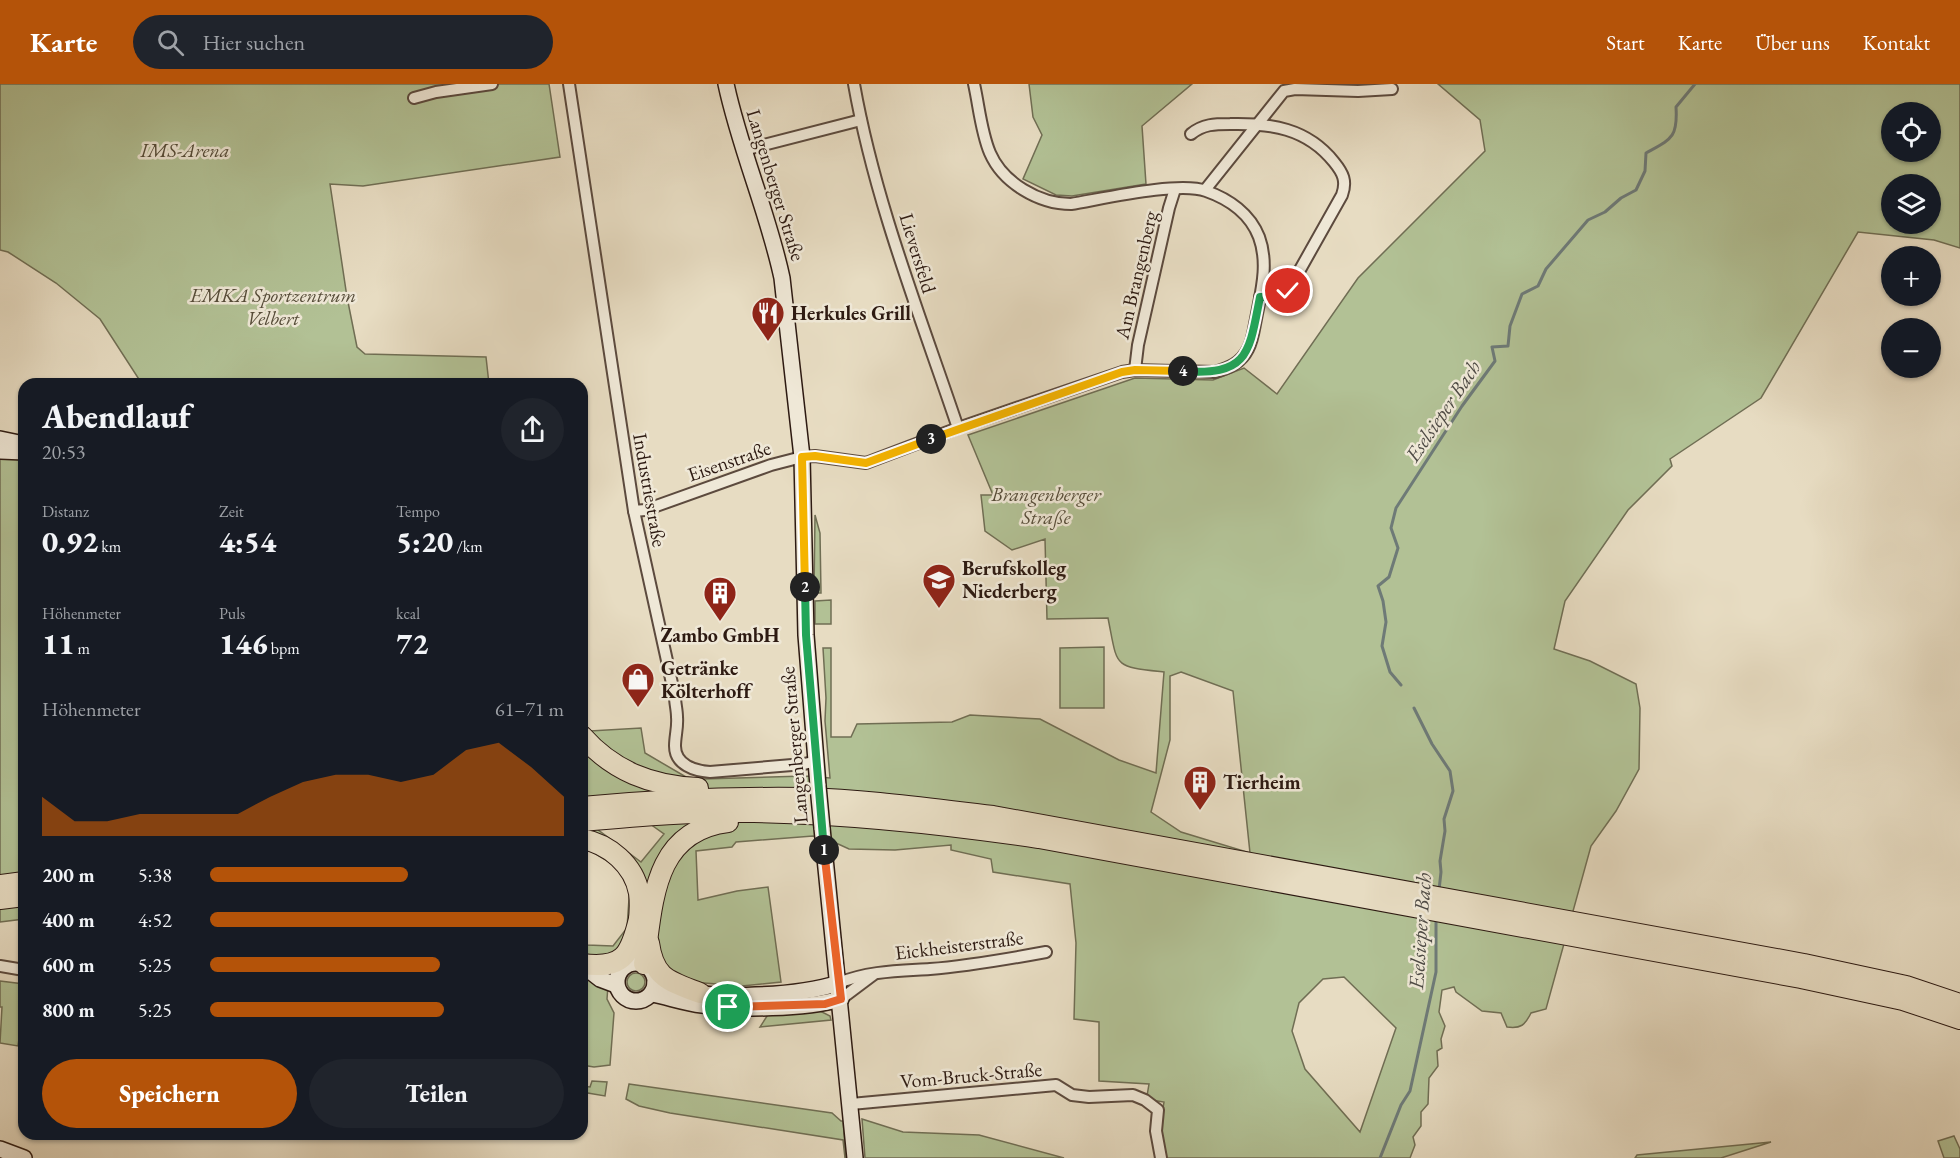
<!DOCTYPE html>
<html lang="de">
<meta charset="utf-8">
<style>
body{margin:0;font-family:"EB Garamond",serif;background:#20242c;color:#f1f3f6;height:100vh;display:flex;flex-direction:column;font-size:22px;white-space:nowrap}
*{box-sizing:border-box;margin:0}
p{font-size:20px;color:#9ea1a6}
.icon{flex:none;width:33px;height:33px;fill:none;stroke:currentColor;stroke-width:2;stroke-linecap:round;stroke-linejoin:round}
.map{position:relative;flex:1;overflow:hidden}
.panel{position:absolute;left:18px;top:294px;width:570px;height:762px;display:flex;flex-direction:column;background:#171b24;border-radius:18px;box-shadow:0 2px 4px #0004}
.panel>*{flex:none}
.fabs{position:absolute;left:1881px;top:18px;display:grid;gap:12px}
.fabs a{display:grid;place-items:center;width:60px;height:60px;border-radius:50%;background:#171b24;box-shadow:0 2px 4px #0004;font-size:30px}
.pin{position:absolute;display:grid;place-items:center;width:51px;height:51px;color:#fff;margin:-26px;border:3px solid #fff;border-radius:50%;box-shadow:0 2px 6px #0007}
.km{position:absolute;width:30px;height:30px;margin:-15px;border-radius:50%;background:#222;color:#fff;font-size:16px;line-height:30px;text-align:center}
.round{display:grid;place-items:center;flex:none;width:63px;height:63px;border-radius:32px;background:#20242c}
.overview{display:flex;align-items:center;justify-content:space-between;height:102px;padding:0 24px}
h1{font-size:33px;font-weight:800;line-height:45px}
.metrics{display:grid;grid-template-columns:repeat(3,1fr);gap:9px;height:102px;padding:6px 24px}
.metrics div{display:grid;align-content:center}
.metrics b{font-size:30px;font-weight:800}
.metrics small{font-size:16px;font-weight:400}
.metrics p{font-size:16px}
.chart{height:168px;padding:12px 24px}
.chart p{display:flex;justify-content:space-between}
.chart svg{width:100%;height:108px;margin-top:6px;fill:#b45309;opacity:.7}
.button{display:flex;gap:12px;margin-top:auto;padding:12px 24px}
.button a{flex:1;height:69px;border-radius:36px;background:#b45309;color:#fff;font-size:24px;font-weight:800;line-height:69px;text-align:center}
.button a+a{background:#20242c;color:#f1f3f6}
ul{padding:0 24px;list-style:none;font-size:20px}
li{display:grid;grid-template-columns:96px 72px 1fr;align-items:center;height:45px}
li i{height:15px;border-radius:8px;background:#b45309}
header{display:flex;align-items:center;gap:36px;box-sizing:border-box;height:84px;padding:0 30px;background:#b45309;color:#fff}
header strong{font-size:28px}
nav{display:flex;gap:33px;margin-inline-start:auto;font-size:21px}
.search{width:420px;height:54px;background:#20242c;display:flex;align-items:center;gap:15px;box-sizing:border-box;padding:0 21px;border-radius:33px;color:#9ea1a6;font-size:22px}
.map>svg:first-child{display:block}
.green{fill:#b2c195;stroke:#706e54;stroke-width:1.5;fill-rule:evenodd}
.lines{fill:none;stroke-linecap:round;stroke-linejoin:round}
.stream{stroke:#6e7a77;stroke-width:3}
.street-casing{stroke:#5c4a3e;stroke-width:14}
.secondary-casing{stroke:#2d1a12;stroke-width:18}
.highway-casing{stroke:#2d1a12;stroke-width:22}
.street{stroke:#efe8d7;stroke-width:10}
.secondary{stroke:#efe8d7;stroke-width:15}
.highway{stroke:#e7dcc2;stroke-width:20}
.secondary-bridge-casing{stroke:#2d1a12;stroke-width:18;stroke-linecap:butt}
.secondary-bridge{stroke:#efe8d7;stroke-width:15}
.split-1-casing{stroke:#fff;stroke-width:12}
.split-2-casing{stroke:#fff;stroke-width:12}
.split-3-casing{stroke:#fff;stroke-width:12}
.split-4-casing{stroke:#fff;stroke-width:12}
.split-5-casing{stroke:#fff;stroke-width:12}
.split-1{stroke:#f0652b;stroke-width:8}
.split-2{stroke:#22a559;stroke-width:8}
.split-3{stroke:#f5b400;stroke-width:8}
.split-4{stroke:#f5b400;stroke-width:8}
.split-5{stroke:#22a559;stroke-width:8}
.labels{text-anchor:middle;stroke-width:5;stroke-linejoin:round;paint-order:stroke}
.park-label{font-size:20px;font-style:italic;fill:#554c39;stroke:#efe8d7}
.street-label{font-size:20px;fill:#2d1a12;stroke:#efe8d7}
.poi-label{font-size:20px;font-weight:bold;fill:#2d1a12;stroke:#efe8d7;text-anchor:start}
.water-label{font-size:21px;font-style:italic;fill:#4d4a45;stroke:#efe8d7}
</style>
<header>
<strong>Karte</strong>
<div class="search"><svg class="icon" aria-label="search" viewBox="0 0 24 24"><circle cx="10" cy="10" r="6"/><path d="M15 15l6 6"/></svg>Hier suchen</div>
<nav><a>Start</a><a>Karte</a><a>Über uns</a><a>Kontakt</a></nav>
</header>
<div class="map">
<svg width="1960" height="1074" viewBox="0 0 1960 1074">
<rect width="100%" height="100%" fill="#e7dcc2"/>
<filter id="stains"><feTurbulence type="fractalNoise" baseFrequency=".00333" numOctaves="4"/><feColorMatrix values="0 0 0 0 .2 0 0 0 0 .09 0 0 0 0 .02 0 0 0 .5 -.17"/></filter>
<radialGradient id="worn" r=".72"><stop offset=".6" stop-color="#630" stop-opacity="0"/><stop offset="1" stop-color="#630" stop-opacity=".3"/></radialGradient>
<g class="green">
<polygon points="0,0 549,0 560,73 363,102 330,100 347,213 357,263 365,270 486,273 489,300 142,300 100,235 56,199 8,168 0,166"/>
<polygon points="1029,0 1192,0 1142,42 1146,100 1072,112 1056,111 1023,95 1042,51 1033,33"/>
<path d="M1438,0h522v164l-26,-8 -76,-8 -97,166 -91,61 2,7 -44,44 -63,91 -11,48 36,12 46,23 4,24 -1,61 -23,42 -25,35 -45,163 -15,4c-6,12 -10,16 -24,14l-6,-14 -19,-2 -26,-19 -2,-5 -12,3 -3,22 6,14 -4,13 1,9 -5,3 1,15 -9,12 -1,26 -7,8v14l-8,11 2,8 -5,13h-246l-5,-26 5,-30 -12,-2 -5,-4 2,-12 -50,-3v-59l-25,-3 2,-76 -6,-59 -77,-12 -2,-13 -40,-9v-5l-56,5 -46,-1 -13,-6 -23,-7 -77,6 -4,5 -36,4 2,49 39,-9 31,-4 13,95 -39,4 -63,-5 -23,-25 -46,2 -3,41 7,14 -4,52 -16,2 -12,-2v-123l5,3 26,1 14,-18 3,-44 -16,-19 -28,-17 -4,3v-130l8,10 51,-3 4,25 41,24 16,2 103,-3 25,2 -5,-57 1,-23 -3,-50h8v89h20l6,-13 95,-2 18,-7 70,4 79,41 37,13 8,-101c-52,-6 -46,-4 -56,-54l-61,1 -2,-80 -33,11 -27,-19 -4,-36h12l-25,-60 167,-57 78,2 31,-12 33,26 81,-116 127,-127 -5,-31zM1892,28h38v40h-38zM1892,100h38v40h-38zM1181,588l52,19 17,162 -69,-21 -30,-20 19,-72v-64zM650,740l14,10 -23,28 -44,-33zM1344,893l52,51 -36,104 -55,-63 -13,-38 7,-28 24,-24z"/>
<polygon points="0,373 24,376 24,835 0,838"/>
<polygon points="815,431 820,449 821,509 814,509"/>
<polygon points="831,516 831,540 815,540 815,517"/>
<polygon points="1104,563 1104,624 1060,624 1060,564"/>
<circle cx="636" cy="898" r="9"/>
<polygon points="0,897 24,900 24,920 18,962 0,959 2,923 0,923"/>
<polygon points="818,926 830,932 831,936 760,943 769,929"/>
<polygon points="592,997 607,998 605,1012 582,1008 582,1002 590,1003"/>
<polygon points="629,1000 832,1029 841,1037 843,1037 846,1074 845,1074 843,1056 670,1029 639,1022 626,1015"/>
<polygon points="862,1035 903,1048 979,1051 1064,1074 865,1074"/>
<polygon points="1954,1052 1960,1065 1960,1074 1944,1074 1938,1057"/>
<polygon points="1771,1058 1721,1074 1635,1074 1637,1071"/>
</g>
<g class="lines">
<g class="stream">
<path d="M1401,601l-11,-13 -8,-26 4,-24 -3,-21 -5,-15 11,-9 9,-29 -7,-20 5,-20 66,-102 33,-45 -3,-14 16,-1 2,-20 12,-32 16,-8 8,-17 42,-49 17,-8 16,-14 15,-8 9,-19 1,-18c25,-14 32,-15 30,-46l19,-23"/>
<polyline points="1414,624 1432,660 1450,687 1453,707 1444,735 1445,747 1440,777 1441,788 1439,806"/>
<polyline points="1380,1074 1401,1021 1410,1007 1436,888 1436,833"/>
</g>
<defs>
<g id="street">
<path d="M569,0l65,427 41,186c0,6 2,13 2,20 1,10 -2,19 -2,29 0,19 20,25 35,26l94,-8 13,-3"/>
<path d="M854,0c21,118 66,231 104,344"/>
<polyline points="414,14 436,8 492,0"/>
<path d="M1191,50c12,-10 24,-10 39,-10 40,-1 77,4 104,38 9,11 13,19 8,33l-54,96 -14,6h-14"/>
<polyline points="744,66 861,36"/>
<polyline points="1205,106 1284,7 1295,5 1358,7 1392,5"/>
<polyline points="1135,286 1138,261 1169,124 1175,105"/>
<path d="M634,427l11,-1 126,-45 31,-8 13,-1 51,7 92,-35 164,-56 13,-2 80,2c14,-4 26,-9 33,-23 5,-9 6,-21 8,-30 5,-27 13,-55 3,-82 -9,-23 -30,-38 -53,-46 -27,-10 -104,8 -135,13 -32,0 -68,-21 -81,-51 -9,-21 -11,-47 -16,-69"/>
<polyline points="0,882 24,886"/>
<path d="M839,899c29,-12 60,-12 91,-14 39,-3 78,-10 116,-17"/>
<polyline points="841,915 873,891"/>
<polyline points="851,1020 1056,1001 1072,1011 1089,1013 1133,1011 1145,1016 1158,1026 1156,1047 1161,1074"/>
</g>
<g id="secondary">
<path d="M726,0c14,66 42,128 56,194l20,179 4,178 12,151"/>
<polyline points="0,355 24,360"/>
<polyline points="0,367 24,368"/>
<polyline points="822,744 855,1074"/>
<circle cx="636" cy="898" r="19"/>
<polyline points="582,881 600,895 616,901"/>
<path d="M655,899c42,19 140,14 184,0"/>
<path d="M652,910c16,3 33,9 50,11 38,5 102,4 139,-6"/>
<polyline points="0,1065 24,1074"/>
</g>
<g id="highway">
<path d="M582,652c31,35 69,50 116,52"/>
<path d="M582,723c75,-7 149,-10 224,-9 63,2 125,11 187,18l811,148 102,22 54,18"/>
<path d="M582,737c57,-5 115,-10 172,-9 96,2 191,12 285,26l762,140 102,22 57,19"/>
<path d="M582,755c27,5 52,26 57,54 2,13 0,25 -1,38"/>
<polyline points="0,801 24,798"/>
<polyline points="0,815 24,812"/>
<path d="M649,859c5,36 20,38 51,50"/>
<path d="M582,880c41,5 48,-8 57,-45"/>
<path d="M644,880c9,-60 8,-133 84,-142"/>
</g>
</defs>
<use href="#street" class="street-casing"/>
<use href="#secondary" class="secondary-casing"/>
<use href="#highway" class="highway-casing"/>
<use href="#street" class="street"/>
<use href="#secondary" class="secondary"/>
<use href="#highway" class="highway"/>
<defs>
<polyline id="secondary-bridge" points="818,702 822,744"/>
</defs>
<use href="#secondary-bridge" class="secondary-bridge-casing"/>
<use href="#secondary-bridge" class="secondary-bridge"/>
</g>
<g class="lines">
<defs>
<polyline id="split-1" points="728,923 825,920 841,915 824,766"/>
<polyline id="split-2" points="805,503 806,551 824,766"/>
<polyline id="split-3" points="805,503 802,373 815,372 866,379 931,355"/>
<polyline id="split-4" points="931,355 1122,288 1135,286 1183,287"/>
<path id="split-5" d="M1183,287c66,5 66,-18 77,-74h14l14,-6"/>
</defs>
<use href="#split-1" class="split-1-casing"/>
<use href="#split-2" class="split-2-casing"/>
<use href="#split-3" class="split-3-casing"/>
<use href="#split-4" class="split-4-casing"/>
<use href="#split-5" class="split-5-casing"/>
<use href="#split-1" class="split-1"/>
<use href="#split-2" class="split-2"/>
<use href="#split-3" class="split-3"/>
<use href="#split-4" class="split-4"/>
<use href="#split-5" class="split-5"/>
</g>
<defs>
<symbol id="restaurant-pin" viewBox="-11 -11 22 30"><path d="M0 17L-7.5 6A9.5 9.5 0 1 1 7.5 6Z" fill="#8f2418" stroke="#efe8d7"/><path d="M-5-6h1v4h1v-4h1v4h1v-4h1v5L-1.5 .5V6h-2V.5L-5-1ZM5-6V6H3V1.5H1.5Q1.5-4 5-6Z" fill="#fff"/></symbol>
<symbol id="school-pin" viewBox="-11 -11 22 30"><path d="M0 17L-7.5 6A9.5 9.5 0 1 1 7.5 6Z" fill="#8f2418" stroke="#efe8d7"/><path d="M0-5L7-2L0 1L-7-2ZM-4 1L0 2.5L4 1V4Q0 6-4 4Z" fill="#fff"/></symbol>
<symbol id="building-pin" viewBox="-11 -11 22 30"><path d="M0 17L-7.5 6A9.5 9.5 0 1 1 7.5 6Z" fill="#8f2418" stroke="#efe8d7"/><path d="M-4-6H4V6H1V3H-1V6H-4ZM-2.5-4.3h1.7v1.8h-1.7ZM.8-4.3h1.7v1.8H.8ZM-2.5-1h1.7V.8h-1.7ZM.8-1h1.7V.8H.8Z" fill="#fff"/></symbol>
<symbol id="shop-pin" viewBox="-11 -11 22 30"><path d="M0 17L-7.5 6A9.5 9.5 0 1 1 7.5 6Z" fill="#8f2418" stroke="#efe8d7"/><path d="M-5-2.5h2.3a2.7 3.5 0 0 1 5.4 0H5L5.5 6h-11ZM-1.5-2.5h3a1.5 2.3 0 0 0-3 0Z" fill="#fff"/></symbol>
</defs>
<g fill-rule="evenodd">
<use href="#restaurant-pin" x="749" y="210" width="38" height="52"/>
<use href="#school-pin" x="920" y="477" width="38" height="52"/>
<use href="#building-pin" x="701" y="490" width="38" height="52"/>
<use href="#shop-pin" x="619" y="576" width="38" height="52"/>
<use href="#building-pin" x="1181" y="679" width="38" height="52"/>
</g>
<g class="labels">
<g class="park-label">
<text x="185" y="73">IMS-Arena</text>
<text x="273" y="218">EMKA Sportzentrum<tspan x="273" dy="23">Velbert</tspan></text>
<text x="1046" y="417">Brangenberger<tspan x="1046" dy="23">Straße</tspan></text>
</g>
<g class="street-label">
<text transform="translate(776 101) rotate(73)" y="7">Langenberger Straße</text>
<text transform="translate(918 169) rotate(73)" y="7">Lieversfeld</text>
<text transform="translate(1136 191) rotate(-77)" y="7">Am Brangenberg</text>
<text transform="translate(729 377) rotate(-19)" y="7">Eisenstraße</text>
<text transform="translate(650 406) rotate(80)" y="7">Industriestraße</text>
<text transform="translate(794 661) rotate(-95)" y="7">Langenberger Straße</text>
<text transform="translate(959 861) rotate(-7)" y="7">Eickheisterstraße</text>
<text transform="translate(971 991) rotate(-5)" y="7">Vom-Bruck-Straße</text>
</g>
<g class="poi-label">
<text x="791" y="236">Herkules Grill</text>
<text x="962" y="491">Berufskolleg<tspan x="962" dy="23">Niederberg</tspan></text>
<text x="720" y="558" text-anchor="middle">Zambo GmbH</text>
<text x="661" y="591">Getränke<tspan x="661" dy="23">Költerhoff</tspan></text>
<text x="1223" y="705">Tierheim</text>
</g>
<g class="water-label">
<text transform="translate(1443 327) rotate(-56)" y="7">Eselsieper Bach</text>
<text transform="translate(1420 847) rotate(-86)" y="7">Eselsieper Bach</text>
</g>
</g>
<rect width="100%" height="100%" filter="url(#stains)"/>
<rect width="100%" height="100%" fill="url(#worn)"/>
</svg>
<div class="fabs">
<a><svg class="icon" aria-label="locate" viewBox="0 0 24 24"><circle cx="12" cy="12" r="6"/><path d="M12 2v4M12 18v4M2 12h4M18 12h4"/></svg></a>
<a><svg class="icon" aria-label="layers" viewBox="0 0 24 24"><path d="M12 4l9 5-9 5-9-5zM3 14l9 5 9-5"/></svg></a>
<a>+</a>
<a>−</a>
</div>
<div class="pin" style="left:728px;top:923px;background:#1e9e55"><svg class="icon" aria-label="arrive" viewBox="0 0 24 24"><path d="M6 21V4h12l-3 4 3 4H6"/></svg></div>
<div class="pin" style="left:1288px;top:207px;background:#d93025"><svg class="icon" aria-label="check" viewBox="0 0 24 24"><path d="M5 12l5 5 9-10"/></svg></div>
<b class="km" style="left:824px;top:766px">1</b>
<b class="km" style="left:805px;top:503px">2</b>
<b class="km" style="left:931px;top:355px">3</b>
<b class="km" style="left:1183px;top:287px">4</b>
<section class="panel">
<div class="overview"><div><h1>Abendlauf</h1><p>20:53</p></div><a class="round"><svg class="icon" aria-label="share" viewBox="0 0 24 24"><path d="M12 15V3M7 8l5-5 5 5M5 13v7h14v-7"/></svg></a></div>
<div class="metrics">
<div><p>Distanz</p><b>0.92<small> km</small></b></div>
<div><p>Zeit</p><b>4:54</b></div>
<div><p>Tempo</p><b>5:20<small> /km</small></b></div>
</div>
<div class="metrics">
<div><p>Höhenmeter</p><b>11<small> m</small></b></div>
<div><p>Puls</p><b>146<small> bpm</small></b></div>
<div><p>kcal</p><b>72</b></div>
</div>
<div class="chart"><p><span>Höhenmeter</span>61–71 m</p>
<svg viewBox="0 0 160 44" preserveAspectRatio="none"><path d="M0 44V28L10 38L20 38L30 35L40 35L50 35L60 35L70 28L80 22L90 19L100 19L110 22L120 19L130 9L140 6L150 16L160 28V44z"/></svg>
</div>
<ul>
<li><b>200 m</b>5:38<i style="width:56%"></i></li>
<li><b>400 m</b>4:52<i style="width:100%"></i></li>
<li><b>600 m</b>5:25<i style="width:65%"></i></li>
<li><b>800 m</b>5:25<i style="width:66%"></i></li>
</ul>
<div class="button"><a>Speichern</a><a>Teilen</a></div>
</section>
</div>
